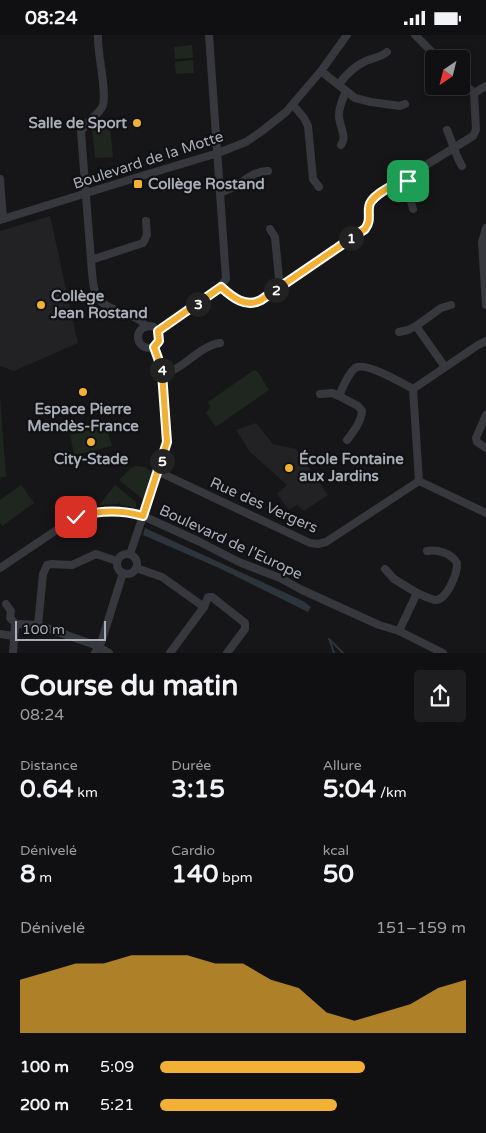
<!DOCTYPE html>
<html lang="fr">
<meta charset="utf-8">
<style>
body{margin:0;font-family:"Varela Round",sans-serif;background:#1e1e20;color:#f1f3f6;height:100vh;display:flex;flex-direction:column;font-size:19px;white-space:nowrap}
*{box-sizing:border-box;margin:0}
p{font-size:16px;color:#9c9d9f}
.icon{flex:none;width:28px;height:28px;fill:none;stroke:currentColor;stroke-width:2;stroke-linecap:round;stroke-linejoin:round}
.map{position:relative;height:618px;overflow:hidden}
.panel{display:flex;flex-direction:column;background:#101012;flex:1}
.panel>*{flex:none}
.needle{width:32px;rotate:215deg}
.controls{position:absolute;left:425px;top:15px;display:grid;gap:10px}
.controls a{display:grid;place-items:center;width:45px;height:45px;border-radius:5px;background:#101012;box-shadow:0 2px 8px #0003,0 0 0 1px #303032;font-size:25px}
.scale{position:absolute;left:15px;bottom:12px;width:91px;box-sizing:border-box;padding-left:5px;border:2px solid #a8adb8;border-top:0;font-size:14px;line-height:18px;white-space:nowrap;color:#a8adb8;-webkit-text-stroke:4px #111113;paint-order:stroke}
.pin{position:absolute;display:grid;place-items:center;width:42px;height:42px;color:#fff;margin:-21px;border-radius:10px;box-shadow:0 2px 8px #0006}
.km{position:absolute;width:25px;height:25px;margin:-12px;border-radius:50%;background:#222;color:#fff;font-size:14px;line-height:25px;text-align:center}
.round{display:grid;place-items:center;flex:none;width:52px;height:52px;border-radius:5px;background:#1e1e20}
.overview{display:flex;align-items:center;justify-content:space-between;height:85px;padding:0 20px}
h1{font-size:28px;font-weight:700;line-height:38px}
.figures{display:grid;grid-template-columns:repeat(3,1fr);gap:8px;height:85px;padding:5px 20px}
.figures div{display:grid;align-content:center}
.figures b{font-size:25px;font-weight:700}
.figures small{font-size:14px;font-weight:400}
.figures p{font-size:14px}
.chart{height:140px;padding:10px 20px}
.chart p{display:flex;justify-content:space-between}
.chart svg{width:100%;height:90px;margin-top:5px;fill:#f2b134;opacity:.7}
ul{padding:0 20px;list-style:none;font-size:16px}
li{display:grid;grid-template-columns:80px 60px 1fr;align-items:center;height:38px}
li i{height:12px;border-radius:6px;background:#f2b134}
.status{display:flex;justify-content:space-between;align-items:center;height:35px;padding:0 25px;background:#101012;direction:ltr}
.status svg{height:14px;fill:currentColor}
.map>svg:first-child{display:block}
.built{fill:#222225}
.green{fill:#1e261f}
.water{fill:#2c353c}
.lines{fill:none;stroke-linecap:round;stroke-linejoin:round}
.stream{stroke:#2c353c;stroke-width:2}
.minor{stroke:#37383d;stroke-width:8}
.route-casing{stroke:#fff;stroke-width:10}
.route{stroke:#f2b134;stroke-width:6}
.poi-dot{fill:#f2b134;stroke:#111113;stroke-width:2}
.labels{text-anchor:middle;stroke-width:4.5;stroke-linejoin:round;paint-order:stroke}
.poi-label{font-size:15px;font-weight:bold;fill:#a8adb8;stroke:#111113;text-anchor:start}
.street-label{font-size:15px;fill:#a8adb8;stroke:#111113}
</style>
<div class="status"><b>08:24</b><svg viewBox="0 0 49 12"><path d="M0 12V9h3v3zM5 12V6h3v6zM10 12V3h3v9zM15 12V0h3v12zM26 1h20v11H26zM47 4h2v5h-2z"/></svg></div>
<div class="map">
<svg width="486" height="618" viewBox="0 0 486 618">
<rect width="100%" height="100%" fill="#161618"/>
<g class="built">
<polygon points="50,181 78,308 14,336 0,331 0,196"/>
<polygon points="256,388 273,409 296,414 328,460 304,476 297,470 289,475 277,459 287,450 250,417 236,395"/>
</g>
<g class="green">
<polygon points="192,10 193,23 175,24 174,12"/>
<polygon points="193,25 194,38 176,39 175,27"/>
<polygon points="110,92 113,122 95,123 92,93"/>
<polygon points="254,335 258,337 269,355 216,392 206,378 210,372 208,367"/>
<polygon points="0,361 6,442 0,442"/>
<polygon points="106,391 112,411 76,420 74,419 70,400"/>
<polygon points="136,431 145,432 152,437 152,442 144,465 119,445 131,433"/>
<polygon points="21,450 34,468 2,491 0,488 0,465"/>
<polygon points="115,450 136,467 136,473 120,470 119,467 118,469 99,470"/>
</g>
<polygon class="water" points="145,493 303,566 311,572 308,577 219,533 143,500"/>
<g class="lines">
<g class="stream">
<polyline points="329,604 343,618"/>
<polyline points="330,606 334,618"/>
</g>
<g class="minor">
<polyline points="415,0 439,24"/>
<polyline points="321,36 355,63 371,67 400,71 405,69"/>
<polyline points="461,46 474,58"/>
<path d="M339,49c7,-9 14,-17 25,-22 7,-4 16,-4 23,-10"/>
<polyline points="293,70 304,83 308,91 313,144 319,152"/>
<path d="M447,95c5,11 9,27 15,36"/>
<path d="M341,110c7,-10 -3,-19 -2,-31 0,-8 4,-15 7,-23"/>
<path d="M394,137c23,12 12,17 19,37"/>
<polyline points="0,144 3,184"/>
<path d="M221,157c17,-3 30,-22 47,-21"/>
<polyline points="0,185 135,143 218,118 246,107 262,96 286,77 321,36 347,0"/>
<polyline points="486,193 482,207 486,270"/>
<polyline points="270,194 275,202 279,244 283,250"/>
<path d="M91,225l-10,-128c6,-13 19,-17 22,-27 4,-16 -6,-51 -5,-70"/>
<path d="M221,252c11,10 22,19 37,15l107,-73c7,-10 1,-21 8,-31l100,-62 3,-6 -2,-37 12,-7"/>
<circle cx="149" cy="302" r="11"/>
<path d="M146,292c-8,-16 -44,-13 -51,-35 -3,-10 -3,-22 -4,-32l52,-17 4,-8 -1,-14"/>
<polyline points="158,297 219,254 226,244 209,0"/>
<polyline points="399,297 408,295 416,291"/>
<polyline points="445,332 416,291 441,273 451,270"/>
<path d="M162,338c20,-1 36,-27 58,-30"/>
<polyline points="320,359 332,358 339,361"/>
<polyline points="486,380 476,403 477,407 486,413"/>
<path d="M347,405c7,-9 14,-18 15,-29l-4,-5 -19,-10c4,-9 8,-21 16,-28 10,-7 47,15 58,21"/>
<polyline points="159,437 310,508 318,509 326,507 419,446 486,478"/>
<polyline points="419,446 413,354 478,310 486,306"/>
<circle cx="127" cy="529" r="10"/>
<polyline points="130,519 167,411 162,338 158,323 153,312"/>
<polyline points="0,533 76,482 101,476 127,477 143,481 198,506 239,527 280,543 302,555 379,590 399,596 443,618"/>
<polyline points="136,533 162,542 204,572 170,618"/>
<polyline points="385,534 394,544 417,558"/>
<polyline points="6,569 11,576 10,583 17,590"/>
<polyline points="204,572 208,562 212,562 245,588 245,594 227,618"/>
<polyline points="38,590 95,610 109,618"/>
<path d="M399,596l18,-38c6,2 13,7 19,7 11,-1 22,-27 21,-37 -6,-10 -20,-14 -30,-12"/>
<polyline points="0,599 14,601"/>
<polyline points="13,618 15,591 20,589 38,590 43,539 47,530 52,529 72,530 96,519 117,526"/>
<polyline points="95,618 101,608 123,538"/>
</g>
</g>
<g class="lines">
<defs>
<path id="route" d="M76,482c23,-7 44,-8 67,-1l24,-74 -5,-69 -4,-15 -4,-11 5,-6 -1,-10 63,-44c12,11 25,21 40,13l104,-71c6,-8 3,-13 4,-22 1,-12 27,-23 37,-29l2,3"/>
</defs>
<use href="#route" class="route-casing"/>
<use href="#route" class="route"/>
</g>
<g class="poi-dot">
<circle cx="137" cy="88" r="5"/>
<rect x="133" y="144" width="10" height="10" rx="2.5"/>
<circle cx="41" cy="270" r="5"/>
<circle cx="83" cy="357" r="5"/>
<circle cx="91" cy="407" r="5"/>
<circle cx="289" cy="433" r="5"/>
</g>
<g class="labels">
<g class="poi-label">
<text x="127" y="93" text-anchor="end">Salle de Sport</text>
<text x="148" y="154">Collège Rostand</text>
<text x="51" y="266">Collège<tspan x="51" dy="17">Jean Rostand</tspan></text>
<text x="83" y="379" text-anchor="middle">Espace Pierre<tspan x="83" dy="17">Mendès-France</tspan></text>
<text x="91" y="429" text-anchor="middle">City-Stade</text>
<text x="299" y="429">École Fontaine<tspan x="299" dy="17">aux Jardins</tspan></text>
</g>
<g class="street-label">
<text transform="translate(148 125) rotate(-18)" y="5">Boulevard de la Motte</text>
<text transform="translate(264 470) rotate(24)" y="5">Rue des Vergers</text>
<text transform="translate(231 507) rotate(25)" y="5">Boulevard de l'Europe</text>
</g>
</g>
</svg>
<div class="controls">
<a><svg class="needle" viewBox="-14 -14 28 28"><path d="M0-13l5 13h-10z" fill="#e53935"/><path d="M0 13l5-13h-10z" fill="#9c9d9f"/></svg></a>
</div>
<div class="scale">100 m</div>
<div class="pin" style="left:408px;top:146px;background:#1e9e55"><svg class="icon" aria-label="arrive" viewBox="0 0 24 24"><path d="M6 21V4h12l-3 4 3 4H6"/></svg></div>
<div class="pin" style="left:76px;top:482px;background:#d93025"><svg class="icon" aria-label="check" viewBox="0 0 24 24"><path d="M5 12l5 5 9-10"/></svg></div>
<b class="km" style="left:351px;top:203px">1</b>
<b class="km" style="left:276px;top:255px">2</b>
<b class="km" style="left:198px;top:269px">3</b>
<b class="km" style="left:162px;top:335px">4</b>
<b class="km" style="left:162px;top:426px">5</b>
</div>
<section class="panel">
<div class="overview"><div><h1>Course du matin</h1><p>08:24</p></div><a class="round"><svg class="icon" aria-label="share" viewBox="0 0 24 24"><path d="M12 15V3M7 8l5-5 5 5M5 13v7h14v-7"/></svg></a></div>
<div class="figures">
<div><p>Distance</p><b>0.64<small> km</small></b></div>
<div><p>Durée</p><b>3:15</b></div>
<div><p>Allure</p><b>5:04<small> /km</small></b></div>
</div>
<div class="figures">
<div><p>Dénivelé</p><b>8<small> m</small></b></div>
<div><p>Cardio</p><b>140<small> bpm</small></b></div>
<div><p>kcal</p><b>50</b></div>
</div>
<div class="chart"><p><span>Dénivelé</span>151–159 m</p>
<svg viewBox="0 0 160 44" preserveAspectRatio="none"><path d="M0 44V18L10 14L20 10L30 10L40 6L50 6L60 6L70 10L80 10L90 18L100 22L110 34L120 38L130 34L140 30L150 22L160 18V44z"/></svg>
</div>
<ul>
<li><b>100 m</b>5:09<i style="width:67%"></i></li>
<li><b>200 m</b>5:21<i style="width:58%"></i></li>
</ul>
</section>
